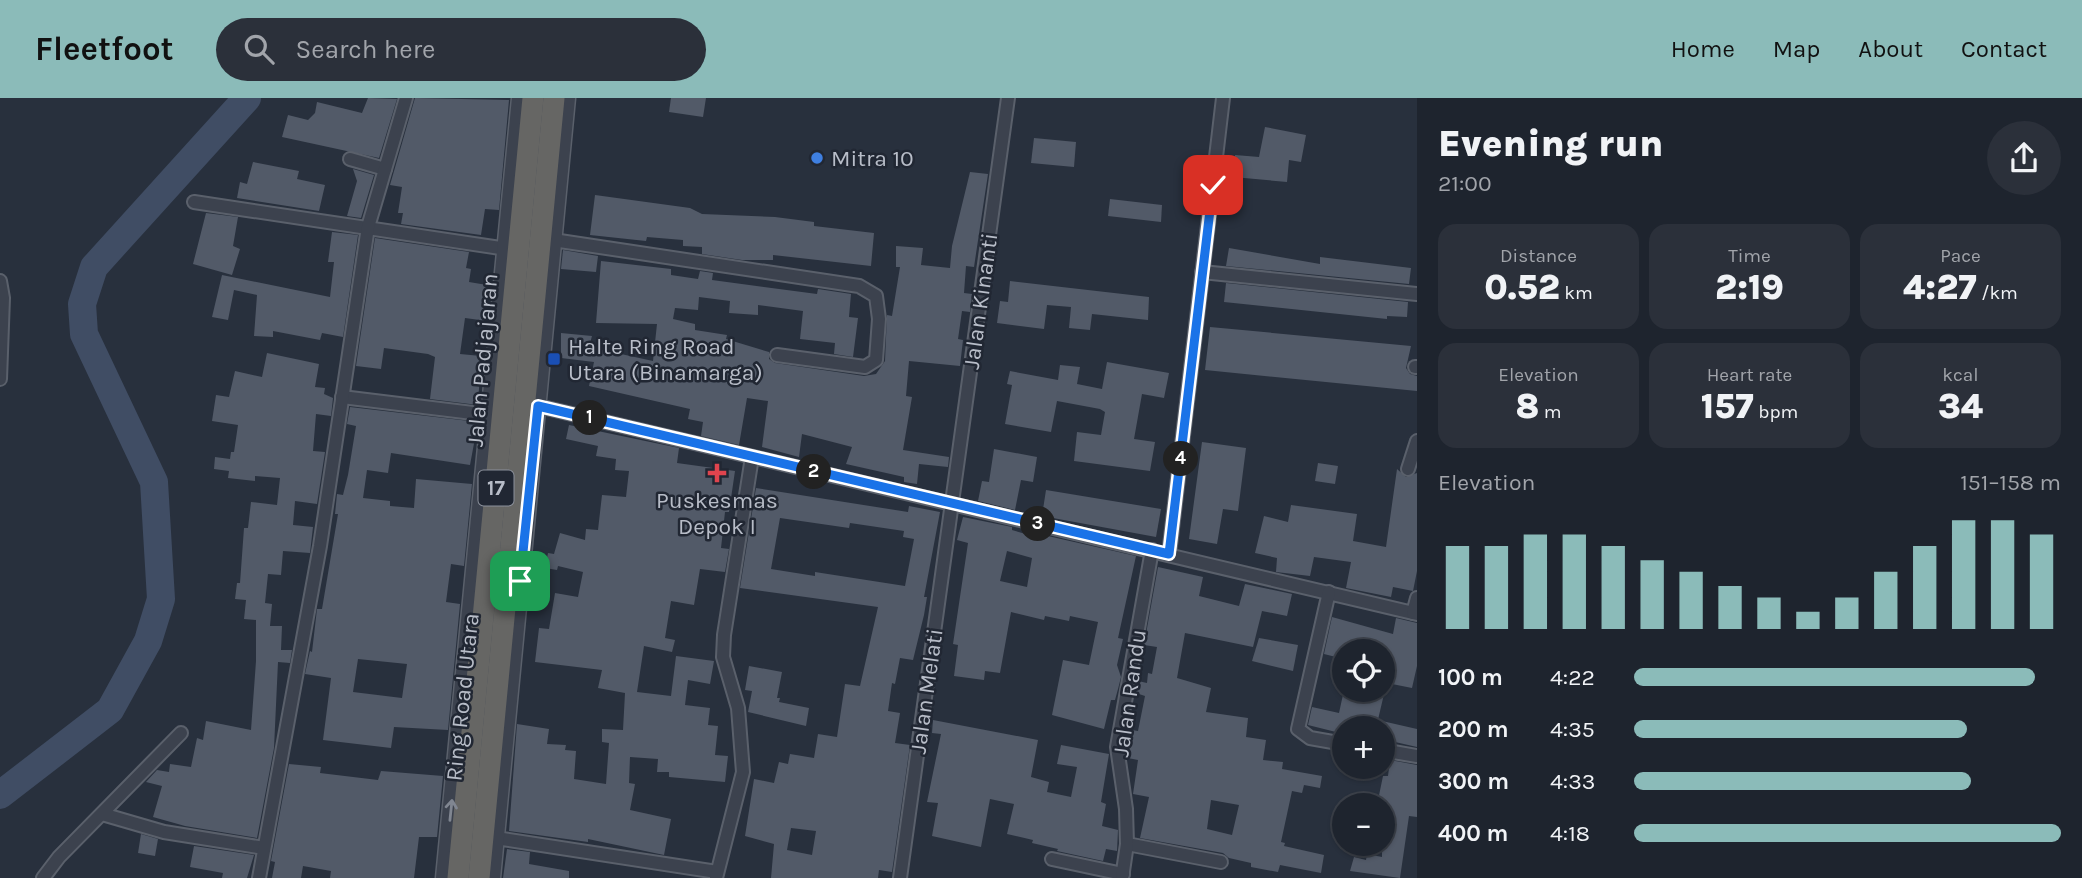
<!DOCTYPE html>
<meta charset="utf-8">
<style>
body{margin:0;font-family:Karla,sans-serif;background:#2b303a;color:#f1f3f6;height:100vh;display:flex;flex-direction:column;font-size:26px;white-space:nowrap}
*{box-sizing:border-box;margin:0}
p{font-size:23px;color:#a1a4aa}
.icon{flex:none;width:38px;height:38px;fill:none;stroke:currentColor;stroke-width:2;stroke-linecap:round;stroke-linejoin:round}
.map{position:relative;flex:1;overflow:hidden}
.details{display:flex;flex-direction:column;background:#1e242e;width:665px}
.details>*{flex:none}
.tools{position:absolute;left:1332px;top:541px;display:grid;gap:14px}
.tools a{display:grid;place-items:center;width:63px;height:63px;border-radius:50%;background:#1e242e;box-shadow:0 2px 5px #0004,0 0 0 2px #3c414a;font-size:35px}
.pin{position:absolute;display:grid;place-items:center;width:60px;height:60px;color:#fff;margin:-30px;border-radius:14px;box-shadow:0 4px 10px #0006}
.km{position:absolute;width:35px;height:35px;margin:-18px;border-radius:50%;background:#222;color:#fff;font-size:19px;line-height:35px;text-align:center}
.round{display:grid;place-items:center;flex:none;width:74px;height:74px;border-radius:37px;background:#2b303a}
.head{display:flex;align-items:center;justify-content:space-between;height:119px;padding:0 21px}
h1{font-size:38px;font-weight:800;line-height:52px}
.figures{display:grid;grid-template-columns:repeat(3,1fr);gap:10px;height:119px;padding:7px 21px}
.figures div{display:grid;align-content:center;border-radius:18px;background:#2b303a;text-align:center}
.figures b{font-size:35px;font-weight:800}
.figures small{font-size:19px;font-weight:400}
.figures p{font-size:19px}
.chart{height:196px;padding:14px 21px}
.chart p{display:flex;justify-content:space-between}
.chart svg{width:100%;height:126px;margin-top:7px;stroke:#8bbbb9;stroke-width:6}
ul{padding:0 21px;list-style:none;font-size:23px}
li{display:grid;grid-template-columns:112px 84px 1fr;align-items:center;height:52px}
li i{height:18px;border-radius:9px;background:#8bbbb9}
header{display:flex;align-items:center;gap:42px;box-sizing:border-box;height:98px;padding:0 35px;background:#8bbbb9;color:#111}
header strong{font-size:33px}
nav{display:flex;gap:38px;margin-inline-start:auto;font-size:24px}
.search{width:490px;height:63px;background:#2b303a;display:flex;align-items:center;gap:18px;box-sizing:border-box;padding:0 24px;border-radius:38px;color:#a1a4aa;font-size:26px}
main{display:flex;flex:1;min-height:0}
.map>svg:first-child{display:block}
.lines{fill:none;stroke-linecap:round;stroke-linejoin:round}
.river{stroke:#404d64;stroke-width:28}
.building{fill:#525a68;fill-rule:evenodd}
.minor-casing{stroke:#5a606b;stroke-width:16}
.tertiary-casing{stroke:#5a606b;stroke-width:19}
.trunk-casing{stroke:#474d58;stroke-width:24}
.minor{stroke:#3c424e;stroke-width:12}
.tertiary{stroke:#3c424e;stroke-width:16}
.trunk{stroke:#666664;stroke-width:21}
.oneway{stroke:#808691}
.route-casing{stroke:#fff;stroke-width:14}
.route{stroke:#1a73e8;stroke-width:9}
.shop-dot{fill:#3f7fe0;stroke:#212733;stroke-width:2.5}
.transit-dot{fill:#1a4fb4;stroke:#212733;stroke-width:2.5}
.health-dot{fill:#e0444e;stroke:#212733;stroke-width:2.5}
.labels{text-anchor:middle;stroke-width:5;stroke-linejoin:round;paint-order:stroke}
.shield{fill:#212733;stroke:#8b909b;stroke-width:2}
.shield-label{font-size:21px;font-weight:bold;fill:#b8bdc8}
.poi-label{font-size:23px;fill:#b8bdc8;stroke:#212733;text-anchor:start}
.street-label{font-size:23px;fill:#b8bdc8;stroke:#212733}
</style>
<header>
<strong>Fleetfoot</strong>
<div class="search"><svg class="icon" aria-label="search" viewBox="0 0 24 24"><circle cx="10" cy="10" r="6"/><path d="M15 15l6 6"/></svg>Search here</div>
<nav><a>Home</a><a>Map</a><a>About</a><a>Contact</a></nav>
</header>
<main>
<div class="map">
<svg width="1417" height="780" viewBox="0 0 1417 780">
<rect width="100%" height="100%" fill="#28303d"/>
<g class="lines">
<polyline class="river" points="0,697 110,612 148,543 161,501 154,384 84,236 82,206 94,169 247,0"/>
</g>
<g class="building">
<polygon points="368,0 397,1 379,60 282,39 288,17 308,22 315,15 317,4 362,15"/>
<polygon points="415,0 509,2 499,112 485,111 481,137 401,126 403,115 398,115 402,89 390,87"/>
<polygon points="671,0 706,0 703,19 669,14"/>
<polygon points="1265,29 1306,37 1301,64 1289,62 1287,84 1233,79 1235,57 1259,59"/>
<polygon points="1034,40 1076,44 1074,69 1031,65"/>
<polygon points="253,64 299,73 297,81 325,87 319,113 237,100 240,84 247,86"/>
<polygon points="353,71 374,77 361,120 347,118 357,83"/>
<polygon points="970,74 988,76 974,169 966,168 964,195 972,196 970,214 962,213 958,241 963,242 960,268 909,263 906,298 912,299 903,352 949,359 948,369 919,366 917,386 904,384 904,379 846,366 852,349 802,336 799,359 762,349 768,303 747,300 739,347 701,338 703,324 688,321 690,311 589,288 594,264 561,260 561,235 592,238 589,249 653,263 657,226 596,225 601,163 671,171 671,177 698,181 700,173 713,175 712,182 817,196 818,191 851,196 849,219 858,220 853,259 834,256 835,245 800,241 803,213 758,207 758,217 729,215 730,203 699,199 698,212 675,210 673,221 695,226 695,232 727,237 726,241 769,254 769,261 775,265 864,278 876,276 885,263 887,217 892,218 900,169 896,169 896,148 923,150 921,167 950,170 952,148"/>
<polygon points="595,97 690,110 702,116 775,119 814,124 814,128 874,135 871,168 773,157 773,162 742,162 702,156 702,149 683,148 683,142 647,139 646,143 590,137"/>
<polygon points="1110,101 1162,107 1161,124 1108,118"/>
<polygon points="206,115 238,119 233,148 240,151 232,177 193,166"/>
<polygon points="332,134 358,137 343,239 322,235 320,242 273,233 273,239 254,238 257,197 234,192 228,222 212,219 222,177 330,199 334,164 328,164"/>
<polygon points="375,140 469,154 466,170 471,171 469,184 487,187 485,206 489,207 487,223 465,220 460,256 481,258 478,307 430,301 435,259 428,256 384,250 381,271 356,268"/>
<polygon points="1229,150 1320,166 1320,159 1411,170 1409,186 1226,168"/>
<polygon points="563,152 598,158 596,174 561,171"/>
<polygon points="1010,183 1149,199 1148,222 1092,216 1090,232 1069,230 1071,209 1047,207 1044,231 997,225 1000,203 1008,204"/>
<polygon points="1226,185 1408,204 1407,219 1387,218 1387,221 1224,204"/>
<polygon points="1210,229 1411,248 1406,270 1410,276 1417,278 1417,293 1205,272"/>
<polygon points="267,255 319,266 315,289 325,290 324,296 333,300 331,318 316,316 313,353 325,354 317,406 295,403 293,427 313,429 310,455 283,453 281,477 268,476 265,505 272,506 270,528 282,528 281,552 292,552 290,565 278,564 274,650 257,740 185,728 153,719 162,688 146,684 157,672 169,674 170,666 191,669 197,640 203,642 206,623 251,632 256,563 256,522 244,521 246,502 235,501 237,485 240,485 244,430 248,430 251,404 277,407 280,380 255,378 255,383 228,380 229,373 214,371 215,359 230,361 231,354 234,354 238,327 212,323 216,297 229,299 235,273 262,279"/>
<polygon points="1107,264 1169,275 1164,300 1142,296 1134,341 1155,344 1150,373 1074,363 1077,334 1101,337 1105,314 1100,311 1057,303 1051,334 1005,326 1012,287 1007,286 1010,273 1058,282 1060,267 1080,269 1077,286 1102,291"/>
<path d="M350,309l128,15 -8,43 -79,-12 -3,20 -21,-3 -4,28 27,3v5l24,2 2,-29 56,5 -8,82 -13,-2 -5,38 14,2 -12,126 -54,-3 -3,21 -68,-8 8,-62 -26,-4 5,-23 2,1 5,-43h5l16,-95h-3l2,-20 6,1 5,-20 8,-49 -9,-2zM358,561l49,5 -5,34 -49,-6z"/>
<polygon points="569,327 679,350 677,365 735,373 729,414 725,414 721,450 729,451 725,474 700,471 694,507 671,503 665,540 675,542 672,554 644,548 637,594 671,598 676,558 714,563 710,586 688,582 685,607 710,610 708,627 718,628 715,657 728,658 725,684 669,679 669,674 657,674 658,661 630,659 629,685 635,686 630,712 671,721 664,757 588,741 588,744 509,733 517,626 549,631 547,646 566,647 565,652 576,653 574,681 606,686 609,645 602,644 602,631 623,632 625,595 598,590 602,572 535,564 539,530 549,531 555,495 578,499 583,474 558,468 557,472 545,470 548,455 554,456 560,435 585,442 586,431 598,432 602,397 626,399 629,373 615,372 616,361 596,358 598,348 566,341"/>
<polygon points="1202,344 1246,350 1238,413 1223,411 1217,446 1189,441"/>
<polygon points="994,351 1037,359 1033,384 1021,382 1015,412 978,403 982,383 989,384"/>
<polygon points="1318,365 1338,368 1335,386 1315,383"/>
<polygon points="1397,371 1406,379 1417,375 1417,473 1413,493 1393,489 1391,499 1346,490 1351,464 1314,459 1310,478 1276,474 1277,460 1255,455 1264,418 1288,424 1291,407 1357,416 1353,443 1386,449"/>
<path d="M756,390l152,24 1,-6 31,6 -16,85h3l-3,18 -11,45 -13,-2 -5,26 -3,-1 -4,28 12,2 -5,30 15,2 -18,127 -13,-2 -1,8h-107l3,-34 -29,-8 9,-57 20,4 5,-21 9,2 2,-10 24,4 4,-24 19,3 8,-53 15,2 18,-79 -138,-19zM780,420l69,10 1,-5 54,8 -1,6 11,2 -9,47 -90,-14v4l-44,-7zM791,730l25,3 -4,24 -25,-5z"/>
<polygon points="1046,392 1161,411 1156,439 1042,418"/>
<path d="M963,419l49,10v3l24,7 3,-3 97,22 -18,82 5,1 -6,26 4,12 -3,12 -3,11h-4l-7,29 -52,-14 11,-55 26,5 9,-43 -28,-6 -1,5 -24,-5 -1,4 -33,-8 -11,61 -15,-2 -1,9 -30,-4 4,-31 -5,-1 15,-101 -11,-3zM1007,453l25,7 -5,29 -27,-6z"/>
<path d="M1158,469l45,10 -4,19 40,10 6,-22 47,10 -5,22 -25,-5 -9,36 -68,-14 -8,45 34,10 -5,24 42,6 -2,19 20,3 -3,20 20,2 -1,7 40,7 -2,12 -16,-3 -2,8 -10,-2 -11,51 4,1 -1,3 40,9 -3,18 -41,-8 -2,7 -27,-5v-4l-22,-5 -6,-5 -83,-15 9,-41 -16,-3 5,-34 -10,-2 4,-28 6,1 7,-35 -9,-3 2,-12 9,2 1,-10 4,1 5,-27 -13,-2zM1211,702l28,5 -7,30 -25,-6z"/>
<polygon points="1332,519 1393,536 1396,520 1417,525 1417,568 1412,590 1382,584 1382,553 1344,553 1344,561 1324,556"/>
<polygon points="1259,540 1298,547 1293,573 1252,563"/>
<polygon points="749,568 782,574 777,600 780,600 779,604 809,610 806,628 748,614 752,593 745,592"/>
<polygon points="1344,592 1385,592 1376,630 1344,630 1344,636 1308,627 1312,609 1339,615"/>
<polygon points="933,622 1038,642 1031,679 1049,684 1047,694 1071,699 1077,669 1057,666 1061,647 1109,656 1101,704 1106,706 1102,728 1118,732 1117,753 1106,751 1103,763 1057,753 1058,751 1032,745 1033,742 1007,736 1014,706 990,701 981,749 932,738 938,705 927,704 941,636 932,635"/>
<polygon points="1382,623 1417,631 1417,649 1382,641"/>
<polygon points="1390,662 1417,667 1417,719 1409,718 1400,780 1350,773 1354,759 1366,762 1367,756 1382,759 1382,707 1377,707 1383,678 1388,678"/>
<polygon points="289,666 321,669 320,675 378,682 381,673 443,678 437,739 419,739 414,780 330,780 331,773 303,768 301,780 272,780 275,764 271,763"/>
<polygon points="141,736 158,741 155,758 138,755"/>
<polygon points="194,748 254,757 247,780 222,780 223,775 190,769"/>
<polygon points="507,751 530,754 529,766 569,773 569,780 503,780"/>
</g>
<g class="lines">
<defs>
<g id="minor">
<polyline points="350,61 385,71"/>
<polyline points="194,104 507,151"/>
<polyline points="553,142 859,188 876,198 879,221 876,262 865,269 777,257"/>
<polyline points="1202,174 1417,196"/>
<polyline points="0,183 3,200 0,281"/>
<polyline points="1415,269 1417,269"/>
<polyline points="342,299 489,317"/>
<polyline points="538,308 1417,516"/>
<polyline points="1408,371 1417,343"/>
<polyline points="1169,456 1223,0"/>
<polyline points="1329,494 1298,631 1310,640 1344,646"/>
<polyline points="1413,515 1417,500"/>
<polyline points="1382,652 1417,658"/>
<polyline points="102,716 164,734 264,750"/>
<polyline points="496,740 717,774"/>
<polyline points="1127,746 1221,764"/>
<polyline points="1052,761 1123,776"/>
<polyline points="43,780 59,759 181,635"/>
<polyline points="259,780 320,448 368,129 406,0"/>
<polyline points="716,780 743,674 738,610 723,559 724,537 752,359"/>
<polyline points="900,780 1008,0"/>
<polyline points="1122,780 1127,746 1126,711 1117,649 1152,452"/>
</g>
<g id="tertiary">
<polyline points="444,780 520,0"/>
<polyline points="492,780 567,0"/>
</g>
<g id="trunk">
<polyline points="458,780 533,0"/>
<polyline points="479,780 554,0"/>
</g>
</defs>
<use href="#minor" class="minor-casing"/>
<use href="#tertiary" class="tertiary-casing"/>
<use href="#trunk" class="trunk-casing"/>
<use href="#minor" class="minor"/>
<use href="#tertiary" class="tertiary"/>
<use href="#trunk" class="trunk"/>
</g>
<defs><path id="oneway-shaft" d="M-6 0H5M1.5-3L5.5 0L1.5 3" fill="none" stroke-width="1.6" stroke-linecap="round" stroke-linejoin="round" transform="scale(1.75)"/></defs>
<use class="oneway" href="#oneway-shaft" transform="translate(451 712) rotate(-84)"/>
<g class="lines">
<defs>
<polyline id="route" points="520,483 538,308 1169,456 1213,87"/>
</defs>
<use href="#route" class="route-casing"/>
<use href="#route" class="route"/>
</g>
<circle class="shop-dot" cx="817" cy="60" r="7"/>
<rect class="transit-dot" x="547" y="254" width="14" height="14" rx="3.5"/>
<path class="health-dot" d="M713.5 364.5h7v7h7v7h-7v7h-7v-7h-7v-7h7z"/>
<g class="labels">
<rect class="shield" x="478.5" y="372.5" width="35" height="35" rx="5"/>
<g class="shield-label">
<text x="496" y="397">17</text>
</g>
<g class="poi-label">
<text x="831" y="68">Mitra 10</text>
<text x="568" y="256">Halte Ring Road<tspan x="568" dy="26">Utara (Binamarga)</tspan></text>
<text x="717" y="410" text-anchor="middle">Puskesmas<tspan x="717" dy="26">Depok I</tspan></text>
</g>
<g class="street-label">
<text transform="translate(980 203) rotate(-82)" y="8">Jalan Kinanti</text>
<text transform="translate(482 262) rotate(-85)" y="8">Jalan Padjajaran</text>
<text transform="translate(926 593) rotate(-82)" y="8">Jalan Melati</text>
<text transform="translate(1129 595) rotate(-82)" y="8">Jalan Randu</text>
<text transform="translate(462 599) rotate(-84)" y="8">Ring Road Utara</text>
</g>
</g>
</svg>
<div class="tools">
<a><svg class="icon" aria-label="locate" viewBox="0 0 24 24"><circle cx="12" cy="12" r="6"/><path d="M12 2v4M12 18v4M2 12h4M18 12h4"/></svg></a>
<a>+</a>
<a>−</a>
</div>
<div class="pin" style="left:520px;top:483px;background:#1e9e55"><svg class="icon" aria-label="arrive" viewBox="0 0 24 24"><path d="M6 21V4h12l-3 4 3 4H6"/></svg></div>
<div class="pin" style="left:1213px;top:87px;background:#d93025"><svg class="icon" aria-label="check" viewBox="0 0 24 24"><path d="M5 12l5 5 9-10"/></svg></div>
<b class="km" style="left:590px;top:320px">1</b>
<b class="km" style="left:814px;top:374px">2</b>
<b class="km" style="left:1038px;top:426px">3</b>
<b class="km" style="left:1181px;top:361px">4</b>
</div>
<section class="details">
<div class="head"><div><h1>Evening run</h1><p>21:00</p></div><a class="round"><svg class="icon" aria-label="share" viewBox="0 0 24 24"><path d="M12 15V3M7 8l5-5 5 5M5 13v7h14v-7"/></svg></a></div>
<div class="figures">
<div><p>Distance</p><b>0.52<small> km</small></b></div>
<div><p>Time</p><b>2:19</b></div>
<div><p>Pace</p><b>4:27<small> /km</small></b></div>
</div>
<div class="figures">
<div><p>Elevation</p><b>8<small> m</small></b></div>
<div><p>Heart rate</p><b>157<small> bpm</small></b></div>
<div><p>kcal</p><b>34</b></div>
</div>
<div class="chart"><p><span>Elevation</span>151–158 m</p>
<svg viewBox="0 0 160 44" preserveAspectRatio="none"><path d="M5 44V15M15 44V15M25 44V11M35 44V11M45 44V15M55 44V20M65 44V24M75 44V29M85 44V33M95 44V38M105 44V33M115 44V24M125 44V15M135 44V6M145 44V6M155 44V11"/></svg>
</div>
<ul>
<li><b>100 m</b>4:22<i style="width:94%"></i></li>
<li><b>200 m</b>4:35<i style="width:78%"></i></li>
<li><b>300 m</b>4:33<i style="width:79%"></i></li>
<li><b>400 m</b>4:18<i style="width:100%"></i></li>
</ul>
</section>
</main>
